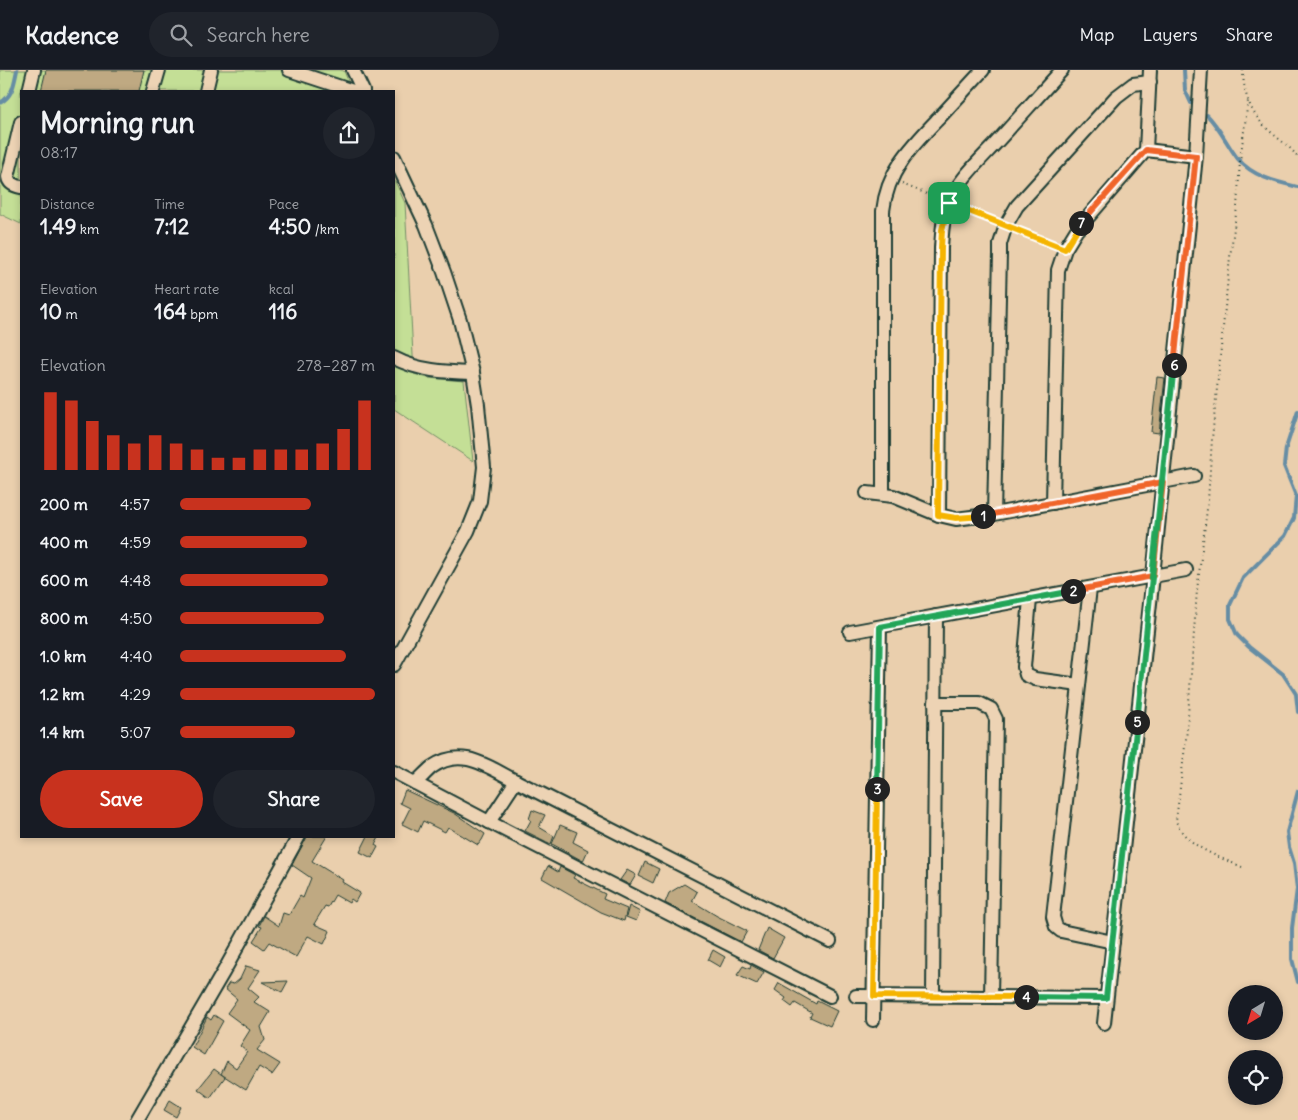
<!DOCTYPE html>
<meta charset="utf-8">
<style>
body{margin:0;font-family:Delius,sans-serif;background:#20242c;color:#f1f3f6;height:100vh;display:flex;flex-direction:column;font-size:19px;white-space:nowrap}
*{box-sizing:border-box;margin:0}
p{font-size:16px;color:#9ea1a6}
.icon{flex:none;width:28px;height:28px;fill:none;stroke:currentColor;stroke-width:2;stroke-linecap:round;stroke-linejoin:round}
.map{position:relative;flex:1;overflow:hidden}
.side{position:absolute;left:20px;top:20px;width:375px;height:748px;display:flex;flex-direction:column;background:#171b24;border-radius:0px;box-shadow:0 2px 8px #0003}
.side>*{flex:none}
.needle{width:32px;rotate:218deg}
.buttons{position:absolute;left:1228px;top:915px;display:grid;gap:10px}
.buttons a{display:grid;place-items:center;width:55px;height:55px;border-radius:50%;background:#171b24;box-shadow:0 2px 8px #0003;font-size:25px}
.pin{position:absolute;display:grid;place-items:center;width:42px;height:42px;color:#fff;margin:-21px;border-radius:10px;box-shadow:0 2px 8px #0006}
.km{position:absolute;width:25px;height:25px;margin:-12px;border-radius:50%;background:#222;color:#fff;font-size:14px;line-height:25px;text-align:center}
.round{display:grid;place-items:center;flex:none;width:52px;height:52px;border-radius:26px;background:#20242c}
.overview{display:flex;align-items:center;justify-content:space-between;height:85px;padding:0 20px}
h1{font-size:28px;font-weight:700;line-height:38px}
.metrics{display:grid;grid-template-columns:repeat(3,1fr);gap:8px;height:85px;padding:5px 20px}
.metrics div{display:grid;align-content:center}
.metrics b{font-size:21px;font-weight:700}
.metrics small{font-size:14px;font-weight:400}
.metrics p{font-size:14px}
.chart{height:140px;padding:10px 20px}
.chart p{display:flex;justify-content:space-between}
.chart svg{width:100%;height:90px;margin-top:5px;stroke:#c8321e;stroke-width:6}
.cta{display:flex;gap:10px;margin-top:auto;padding:10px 20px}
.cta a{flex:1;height:58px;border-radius:30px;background:#c8321e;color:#fff;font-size:20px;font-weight:700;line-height:58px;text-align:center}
.cta a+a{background:#20242c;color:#f1f3f6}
ul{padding:0 20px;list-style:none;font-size:16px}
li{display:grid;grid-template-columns:80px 60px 1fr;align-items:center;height:38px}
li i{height:12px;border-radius:6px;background:#c8321e}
header{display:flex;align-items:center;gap:30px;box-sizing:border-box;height:70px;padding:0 25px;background:#171b24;border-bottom:1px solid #363941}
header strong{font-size:24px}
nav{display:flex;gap:28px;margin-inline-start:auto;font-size:18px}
.search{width:350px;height:45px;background:#20242c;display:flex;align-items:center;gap:12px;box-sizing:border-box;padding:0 18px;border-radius:28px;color:#9ea1a6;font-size:19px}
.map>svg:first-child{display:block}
.green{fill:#c4df96;stroke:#728e65}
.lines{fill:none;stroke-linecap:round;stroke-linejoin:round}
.stream{stroke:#668da4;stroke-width:4}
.building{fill:#bfa982;stroke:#1f3d34}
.minor-casing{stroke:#1f3d34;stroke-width:16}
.path{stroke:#1f3d34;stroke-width:2;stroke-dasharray:1 4;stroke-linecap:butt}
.minor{stroke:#edd3b4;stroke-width:12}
.split-1-casing{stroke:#fff;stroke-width:10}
.split-2-casing{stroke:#fff;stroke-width:10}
.split-3-casing{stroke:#fff;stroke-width:10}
.split-4-casing{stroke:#fff;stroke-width:10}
.split-5-casing{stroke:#fff;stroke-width:10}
.split-6-casing{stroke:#fff;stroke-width:10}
.split-7-casing{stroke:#fff;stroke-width:10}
.split-8-casing{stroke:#fff;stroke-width:10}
.split-1{stroke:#f5b400;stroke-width:6}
.split-2{stroke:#f0652b;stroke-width:6}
.split-3{stroke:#22a559;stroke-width:6}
.split-4{stroke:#f5b400;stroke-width:6}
.split-5{stroke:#22a559;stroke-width:6}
.split-6{stroke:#22a559;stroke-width:6}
.split-7{stroke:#f0652b;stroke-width:6}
.split-8{stroke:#f5b400;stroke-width:6}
</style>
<header>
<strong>Kadence</strong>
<div class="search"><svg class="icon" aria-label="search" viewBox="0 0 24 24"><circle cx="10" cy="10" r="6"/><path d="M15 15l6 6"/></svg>Search here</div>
<nav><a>Map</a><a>Layers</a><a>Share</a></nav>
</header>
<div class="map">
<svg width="1298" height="1050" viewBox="0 0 1298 1050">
<rect width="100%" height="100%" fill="#eacfad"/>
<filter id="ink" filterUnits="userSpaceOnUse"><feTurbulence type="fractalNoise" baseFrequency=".02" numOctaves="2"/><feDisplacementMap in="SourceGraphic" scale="10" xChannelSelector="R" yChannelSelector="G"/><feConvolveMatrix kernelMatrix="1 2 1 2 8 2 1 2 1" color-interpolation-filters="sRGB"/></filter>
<g filter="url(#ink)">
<g class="green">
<polygon points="0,0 340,0 344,1 349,13 338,9 334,21 21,21 21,154 0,144"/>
<polygon points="394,109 405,133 414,304 428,308 464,311 473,391 394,339"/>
</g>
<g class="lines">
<g class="stream">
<polyline points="1184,0 1185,20 1191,33"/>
<path d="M0,33c13,-7 14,-19 17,-33"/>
<path d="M1207,45c13,13 20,30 31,44 15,18 39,23 60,28"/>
<polyline points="1298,341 1286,378 1284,396 1296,426 1294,448 1285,466 1243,508 1230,535 1230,549 1237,565 1249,577 1283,604 1296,624 1298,642"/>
<polyline points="1298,721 1287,762 1289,777 1294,793 1297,819 1292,858 1292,889 1298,912"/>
</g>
</g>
<g class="building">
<polygon points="46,0 144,0 139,21 41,21"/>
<polygon points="1157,307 1165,308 1159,363 1151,362"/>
<polygon points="405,720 454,743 485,764 482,770 478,775 448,757 445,762 423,751 418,762 402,754 410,738 400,733"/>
<polygon points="532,740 545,745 539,757 554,766 551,774 525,761 531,750 529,749"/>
<polygon points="560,755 577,762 573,772 588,780 583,791 552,774"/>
<polygon points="307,766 327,766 312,791 343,810 342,812 360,823 355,832 351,829 349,833 335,825 328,837 325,836 314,854 330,861 324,874 308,866 296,887 269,872 264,879 253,871 262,857 259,856 264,846 279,856 283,843 289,845 300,826 303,828 311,808 292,795"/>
<polygon points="368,766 380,766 375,775 378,777 372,788 360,782"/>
<polygon points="645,792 659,799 653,813 639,806"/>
<polygon points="548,796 558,802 560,797 575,805 573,808 605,824 603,829 627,839 624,851 601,842 542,808"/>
<polygon points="627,800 636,805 630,815 620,810"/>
<polygon points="684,814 697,822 692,831 717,846 747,861 741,872 665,833 669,823"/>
<polygon points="629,836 640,842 636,851 626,847"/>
<polygon points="767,858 784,868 773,888 758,880"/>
<polygon points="713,880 725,887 720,897 708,890"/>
<polygon points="751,895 764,902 757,914 737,905 743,896 750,899"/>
<polygon points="246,896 260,900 248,918 259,927 254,932 270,942 261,957 265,970 257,980 280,994 272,1005 259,997 246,1020 221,1004 227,991 236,998 247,982 240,976 250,960 227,943 237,929 225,919 229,913 234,914 240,909"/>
<polygon points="288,911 282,922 262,912"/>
<polygon points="779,913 816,934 817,931 837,941 830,956 810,947 812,943 795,933 792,937 784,931 786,928 775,920"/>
<polygon points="214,945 223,951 204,985 192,977 207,947 211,950"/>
<polygon points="214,999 225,1007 210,1028 198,1019"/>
<polygon points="170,1030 181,1037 176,1047 164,1040"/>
</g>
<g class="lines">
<defs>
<g id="minor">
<polyline points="289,0 353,21"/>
<polyline points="353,0 363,21"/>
<polyline points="29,21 34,0"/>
<polyline points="153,21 159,0"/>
<polyline points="206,21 211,0"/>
<path d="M21,52l-13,55c1,7 7,9 13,10"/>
<polyline points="1146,80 1196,86"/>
<polyline points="394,87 426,155 444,202 460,250 473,303 478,335 484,397 480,431 468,461 394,595"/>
<path d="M394,288c25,13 50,14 79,15"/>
<polyline points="867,423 893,426 939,445 956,449 994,444 1194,406"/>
<path d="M883,423v-282c4,-40 29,-65 55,-92 15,-16 30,-33 45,-49"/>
<polyline points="1053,433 1058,200 1065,179 1076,161 1146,80 1150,0"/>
<polyline points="994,444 1000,184 1000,174 1006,155 1017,136 1116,27 1133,14 1150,12"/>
<path d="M939,445l2,-267c1,-16 2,-32 8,-46 10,-22 29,-40 45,-57 23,-25 45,-50 68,-75"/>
<polyline points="1090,518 1053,847 1056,857 1061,861 1113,872"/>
<polyline points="1030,529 1024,597 1026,605 1035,609 1079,615"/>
<polyline points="850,562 1186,500"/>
<polyline points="935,633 979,633 991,639 996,649 991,927"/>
<polyline points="394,702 489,752 830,926"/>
<path d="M415,713c6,-5 11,-11 17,-16 30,-21 56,0 84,14l314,160"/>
<polyline points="489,752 516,711"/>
<polyline points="856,926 1106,928"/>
<polyline points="933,926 936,546"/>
<polyline points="873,950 880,557"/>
<polyline points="1104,953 1153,506 1196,86 1201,0"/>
<polyline points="137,1050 224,901 299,766"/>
</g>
</defs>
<use href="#minor" class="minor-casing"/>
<g class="path">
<path d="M1243,0c0,25 9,47 29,63 10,9 19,14 26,25"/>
<polyline points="902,114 937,128"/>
<polyline points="960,137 995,151"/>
<polyline points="1016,159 1053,174"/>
<path d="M1242,797c-23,-10 -57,-21 -66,-46l11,-91 10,-140 11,-89 4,-62 18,-182 7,-50 3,-46 8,-60"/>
</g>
<use href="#minor" class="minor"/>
</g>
</g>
<g class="lines" filter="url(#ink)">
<defs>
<polyline id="split-1" points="949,133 942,160 941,178 938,445 956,448 983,446"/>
<polyline id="split-2" points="983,446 1163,412 1153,506 1073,521"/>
<polyline id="split-3" points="877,719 880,557 1073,521"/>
<polyline id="split-4" points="877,719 874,926 1026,927"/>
<polyline id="split-5" points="1026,927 1106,928 1137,652"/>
<polyline id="split-6" points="1137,652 1174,295"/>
<polyline id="split-7" points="1081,153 1146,80 1196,86 1174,295"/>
<polyline id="split-8" points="949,133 1065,179 1081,153"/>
</defs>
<use href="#split-1" class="split-1-casing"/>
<use href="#split-2" class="split-2-casing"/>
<use href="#split-3" class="split-3-casing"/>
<use href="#split-4" class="split-4-casing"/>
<use href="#split-5" class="split-5-casing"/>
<use href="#split-6" class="split-6-casing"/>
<use href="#split-7" class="split-7-casing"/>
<use href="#split-8" class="split-8-casing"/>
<use href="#split-1" class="split-1"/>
<use href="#split-2" class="split-2"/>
<use href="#split-3" class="split-3"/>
<use href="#split-4" class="split-4"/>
<use href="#split-5" class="split-5"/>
<use href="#split-6" class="split-6"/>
<use href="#split-7" class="split-7"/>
<use href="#split-8" class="split-8"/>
</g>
</svg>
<div class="buttons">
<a><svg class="needle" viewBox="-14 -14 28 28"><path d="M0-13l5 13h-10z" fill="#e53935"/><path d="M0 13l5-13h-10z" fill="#9ea1a6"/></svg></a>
<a><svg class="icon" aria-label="locate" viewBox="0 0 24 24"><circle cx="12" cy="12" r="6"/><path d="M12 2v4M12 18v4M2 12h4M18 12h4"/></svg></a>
</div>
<div class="pin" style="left:949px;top:133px;background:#1e9e55"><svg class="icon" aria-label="arrive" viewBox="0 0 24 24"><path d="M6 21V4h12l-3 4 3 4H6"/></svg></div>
<b class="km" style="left:983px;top:446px">1</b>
<b class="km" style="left:1073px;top:521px">2</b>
<b class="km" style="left:877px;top:719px">3</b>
<b class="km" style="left:1026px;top:927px">4</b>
<b class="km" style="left:1137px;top:652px">5</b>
<b class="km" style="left:1174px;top:295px">6</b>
<b class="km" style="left:1081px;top:153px">7</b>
<section class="side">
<div class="overview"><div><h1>Morning run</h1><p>08:17</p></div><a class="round"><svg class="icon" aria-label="share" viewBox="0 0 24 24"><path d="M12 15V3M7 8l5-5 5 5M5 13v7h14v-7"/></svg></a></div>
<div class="metrics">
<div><p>Distance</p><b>1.49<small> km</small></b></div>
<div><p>Time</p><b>7:12</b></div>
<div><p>Pace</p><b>4:50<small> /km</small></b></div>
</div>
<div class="metrics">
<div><p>Elevation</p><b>10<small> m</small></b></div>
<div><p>Heart rate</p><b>164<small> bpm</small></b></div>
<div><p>kcal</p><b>116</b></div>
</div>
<div class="chart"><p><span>Elevation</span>278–287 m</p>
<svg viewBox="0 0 160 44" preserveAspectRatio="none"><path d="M5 44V6M15 44V10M25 44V20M35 44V27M45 44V31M55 44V27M65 44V31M75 44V34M85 44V38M95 44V38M105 44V34M115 44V34M125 44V34M135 44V31M145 44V24M155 44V10"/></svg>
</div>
<ul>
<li><b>200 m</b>4:57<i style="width:67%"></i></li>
<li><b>400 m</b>4:59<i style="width:65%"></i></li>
<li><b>600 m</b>4:48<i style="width:76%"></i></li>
<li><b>800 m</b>4:50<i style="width:74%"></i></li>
<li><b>1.0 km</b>4:40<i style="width:85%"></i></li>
<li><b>1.2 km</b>4:29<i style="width:100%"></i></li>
<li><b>1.4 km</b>5:07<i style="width:59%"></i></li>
</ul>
<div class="cta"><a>Save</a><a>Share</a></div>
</section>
</div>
